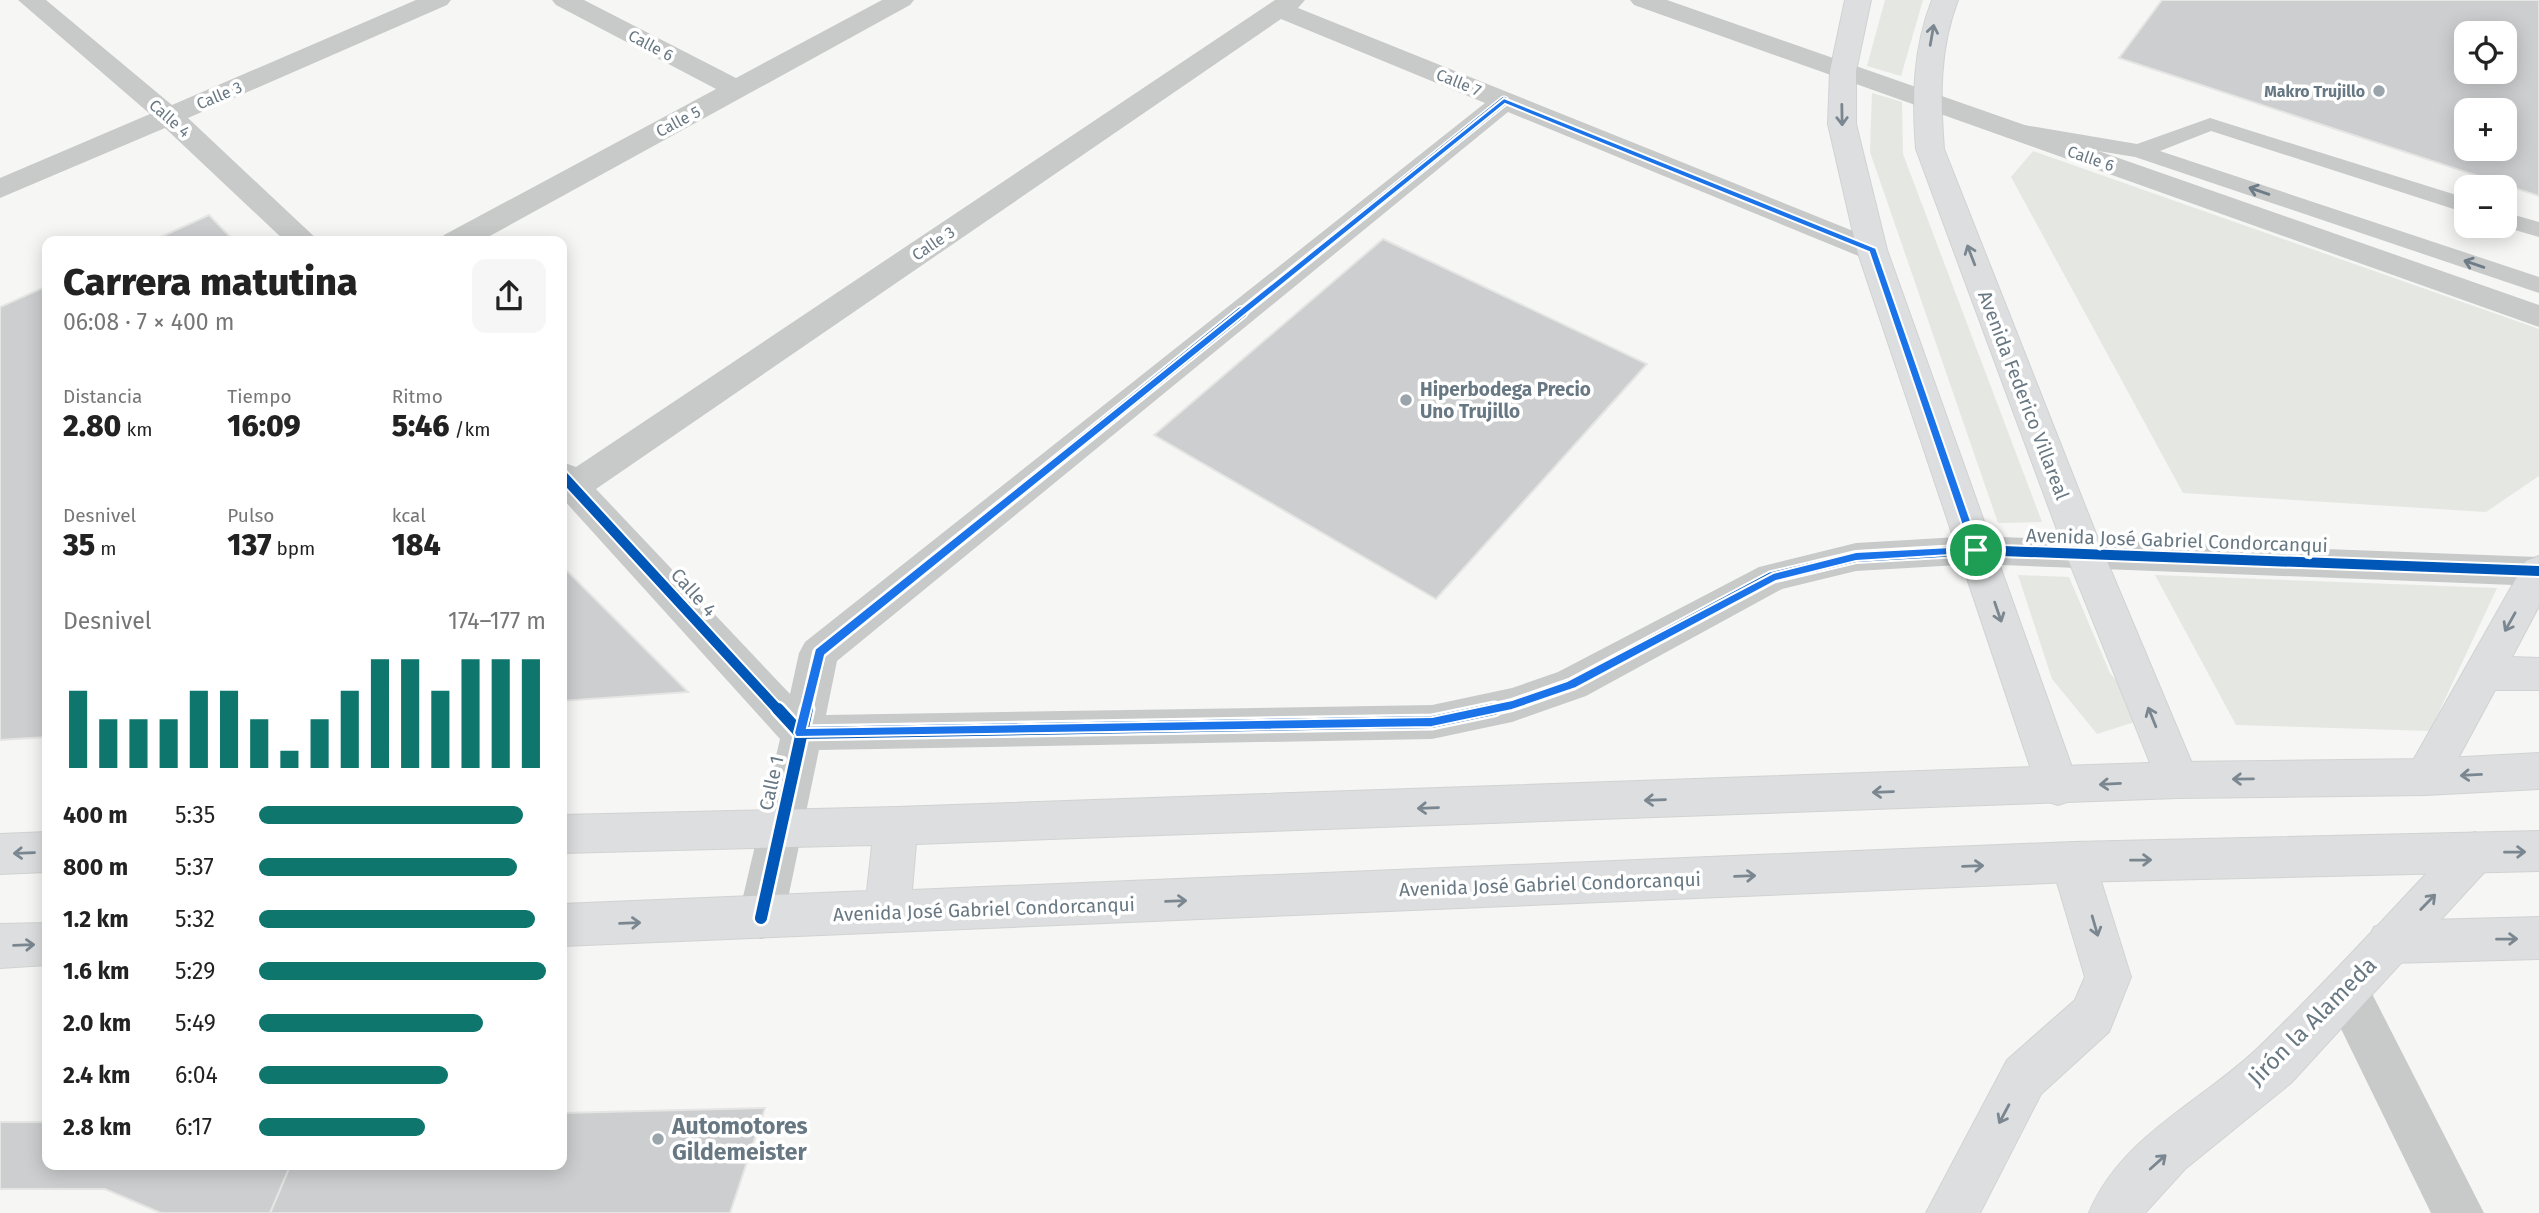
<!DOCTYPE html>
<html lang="es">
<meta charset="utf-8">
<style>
body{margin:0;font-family:"Fira Sans",sans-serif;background:#f6f6f6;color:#222;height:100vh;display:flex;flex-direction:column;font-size:26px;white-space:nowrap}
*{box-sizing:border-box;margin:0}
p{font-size:23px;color:#767676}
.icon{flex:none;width:38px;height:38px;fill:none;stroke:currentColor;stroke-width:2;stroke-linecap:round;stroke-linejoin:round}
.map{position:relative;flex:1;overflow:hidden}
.drawer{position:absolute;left:42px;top:236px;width:525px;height:934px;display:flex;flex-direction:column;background:#fff;border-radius:14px;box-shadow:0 4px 18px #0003}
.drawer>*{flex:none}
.controls{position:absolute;left:2454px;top:21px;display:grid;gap:14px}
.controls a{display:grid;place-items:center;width:63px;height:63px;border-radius:14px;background:#fff;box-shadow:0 4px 18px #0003;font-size:35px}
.pin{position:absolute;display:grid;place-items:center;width:60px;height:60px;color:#fff;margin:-30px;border:4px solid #fff;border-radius:50%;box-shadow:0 2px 7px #0007}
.round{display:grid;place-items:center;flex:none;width:74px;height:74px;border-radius:14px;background:#f6f6f6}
.head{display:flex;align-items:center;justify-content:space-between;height:119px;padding:0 21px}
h1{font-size:38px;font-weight:800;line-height:52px}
.metrics{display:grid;grid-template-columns:repeat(3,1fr);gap:10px;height:119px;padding:7px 21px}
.metrics div{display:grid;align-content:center}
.metrics b{font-size:30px;font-weight:800}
.metrics small{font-size:19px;font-weight:400}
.metrics p{font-size:19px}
.chart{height:196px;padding:14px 21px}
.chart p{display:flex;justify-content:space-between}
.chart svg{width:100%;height:126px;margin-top:7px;stroke:#0f766e;stroke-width:6}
ul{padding:0 21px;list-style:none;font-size:23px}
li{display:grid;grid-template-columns:112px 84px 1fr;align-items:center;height:52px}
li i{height:18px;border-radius:9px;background:#0f766e}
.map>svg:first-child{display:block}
.green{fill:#e5e7e2}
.building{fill:#cdcecf;stroke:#e5e5e4;stroke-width:2;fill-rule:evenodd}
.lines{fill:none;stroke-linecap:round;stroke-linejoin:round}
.secondary-casing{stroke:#d1d2d3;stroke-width:2}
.primary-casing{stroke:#d2d3d3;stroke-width:2}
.highway-casing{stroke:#d1d2d2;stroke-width:2}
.lane{fill:#c8caca;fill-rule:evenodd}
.street{fill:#c8caca;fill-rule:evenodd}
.secondary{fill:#dddedf;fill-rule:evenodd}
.primary{fill:#dddedf;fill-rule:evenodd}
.highway{fill:#dddedf;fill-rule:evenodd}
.cycleway-far2-casing{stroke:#fff;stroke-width:11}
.cycleway-far1-casing{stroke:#fff;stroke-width:14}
.cycleway-casing{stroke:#fff;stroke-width:17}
.cycleway-far2{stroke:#0057b8;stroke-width:8}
.cycleway-far1{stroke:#0057b8;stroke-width:10}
.cycleway{stroke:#0057b8;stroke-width:12}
.oneway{stroke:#7a8791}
.oneway2{stroke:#6d7c87}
.route{fill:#1a73e8;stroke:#fff;stroke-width:2;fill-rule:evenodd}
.poi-dot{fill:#9aa4ab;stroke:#fff;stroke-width:2.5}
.labels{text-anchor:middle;stroke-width:7;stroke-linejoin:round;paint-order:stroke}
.far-street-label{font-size:16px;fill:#687883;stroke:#fff}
.far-poi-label{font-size:16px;font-weight:bold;fill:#687883;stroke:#fff;text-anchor:end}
.poi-label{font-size:19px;font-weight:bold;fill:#687883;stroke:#fff;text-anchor:start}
.street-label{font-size:19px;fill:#687883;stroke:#fff}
.near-street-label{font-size:23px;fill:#687883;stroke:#fff}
.near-poi-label{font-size:23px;font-weight:bold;fill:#687883;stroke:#fff;text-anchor:start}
</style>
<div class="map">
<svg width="2539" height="1213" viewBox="0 0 2539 1213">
<rect width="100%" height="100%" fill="#f6f6f5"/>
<g class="green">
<polygon points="1885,0 1923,0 1901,76 1867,66"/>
<polygon points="1872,93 1902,102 1903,154 2042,522 1998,523 1870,152"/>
<polygon points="2033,151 2539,329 2539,476 2486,512 2183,493 2011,177"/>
<polygon points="2018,575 2069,577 2110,673 2147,718 2097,734 2052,679"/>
<polygon points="2155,575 2497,588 2430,731 2236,725"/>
</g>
<g class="building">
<path d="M2162,0h377v196l-420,-138zM2466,33h38v39h-38zM2466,110h38v39h-38z"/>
<polygon points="209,215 235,242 150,242"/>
<polygon points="1383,239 1647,364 1436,599 1154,435"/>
<polygon points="47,286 47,737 0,740 0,307"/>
<polygon points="562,566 688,692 562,701"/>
<polygon points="765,1108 730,1213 270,1213 290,1166 562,1166 562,1113"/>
<polygon points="0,1122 47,1122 47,1166 290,1166 270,1213 161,1213 105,1189 0,1189"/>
</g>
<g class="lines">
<defs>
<g id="secondary">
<polygon points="1845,0 1871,0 1856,71 1856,124 1887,250 2079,787 2073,800 2058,805 2043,800 2037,787 1857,250 1828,124 1830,71"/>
<path d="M1932,0h26c-19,49 -18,97 -14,149l160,405 95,226 -6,13 -15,5 -15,-5 -6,-13 -91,-226 -150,-405c-4,-52 -3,-100 16,-149z"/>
<polygon points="2539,556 2539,606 2512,657 2539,658 2539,690 2495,690 2441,790 2426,795 2411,790 2405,777 2411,764 2526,561"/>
<polygon points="2539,917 2539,959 2390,963 2374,957 2367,942 2374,927 2390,921"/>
</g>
<g id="primary">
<path d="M2475,832l15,6 7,14 -7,14 -199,217 -106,86 -40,44h-56c32,-77 113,-111 170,-166 70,-67 134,-139 201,-209z"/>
<polygon points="2073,842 2089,848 2095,862 2131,977 2109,1032 2041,1094 1980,1213 1926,1213 2007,1060 2075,1000 2085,977 2051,862 2057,848"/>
</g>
<g id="highway">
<polygon points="2539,753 2539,789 2426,795 2178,798 916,844 912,890 2073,842 2539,831 2539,871 2073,882 562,946 562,904 867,891 872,845 562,853 562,815 896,807 2178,762 2426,759"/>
<polygon points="47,832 47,872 0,874 0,834"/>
<polygon points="47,923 47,965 0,968 0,924"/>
</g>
</defs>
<use href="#secondary" class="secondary-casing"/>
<use href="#primary" class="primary-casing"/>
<use href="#highway" class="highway-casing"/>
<g class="lane">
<polygon points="2210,118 2466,198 2466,213 2211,131 2160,151 2539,277 2539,293 2135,157 2024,139 2016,137 2013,132 2016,127 2024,125 2137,144"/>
<polygon points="2504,212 2539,222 2539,237 2501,226 2504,226"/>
</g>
<g class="street">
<polygon points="18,0 46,0 172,105 416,0 451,0 447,5 188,118 320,242 286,242 165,128 0,198 0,178 150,114"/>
<polygon points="552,0 584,0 736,78 882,0 914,0 910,5 479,242 440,242 444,235 716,89 556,5"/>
<path d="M1275,0h30l-7,8 585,235 4,7 -4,7 -11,3 -11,-3 -353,-145 -671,549 -11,54 606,-10 80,-17 46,-16 201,-105 97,-24 120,-7 562,21 1,29 -563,-22 -120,7 -74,18 -196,107 -74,26 -80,17 -613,11 -35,168 -7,15 -16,6 -16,-6 -7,-15 42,-179 -218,-241v-36l14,5zM1281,19l204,84 -680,539 -6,11 -9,41 -194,-205z"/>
<polygon points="1630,0 1667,0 2539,305 2539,327 1634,5"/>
<polygon points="2346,970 2363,976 2484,1213 2431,1213 2323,992 2329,976"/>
</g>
<use href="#secondary" class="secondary"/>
<use href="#primary" class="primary"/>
<use href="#highway" class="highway"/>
<defs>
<polyline id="cycleway-far2" points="1240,314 1504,101"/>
<g id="cycleway-far1">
<polyline points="562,475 779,711"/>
<polyline points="806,711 819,653 1242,312"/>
<polyline points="1486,711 1512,705 1572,684 1772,577 1856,557 1976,550 2539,571"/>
</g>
<g id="cycleway">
<polyline points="778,709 800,733 1432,722 1494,709"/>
<polyline points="761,918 807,709"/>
</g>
</defs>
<use href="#cycleway-far2" class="cycleway-far2-casing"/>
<use href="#cycleway-far1" class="cycleway-far1-casing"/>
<use href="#cycleway" class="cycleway-casing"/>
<use href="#cycleway-far2" class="cycleway-far2"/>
<use href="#cycleway-far1" class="cycleway-far1"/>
<use href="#cycleway" class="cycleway"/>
</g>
<defs><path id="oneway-shaft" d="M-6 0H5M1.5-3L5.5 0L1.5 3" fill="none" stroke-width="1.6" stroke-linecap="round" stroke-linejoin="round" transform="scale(1.75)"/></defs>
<g class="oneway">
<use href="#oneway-shaft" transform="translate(1932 35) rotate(-80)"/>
<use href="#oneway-shaft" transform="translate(1842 115) rotate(89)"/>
<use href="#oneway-shaft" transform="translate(1971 255) rotate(-111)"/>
<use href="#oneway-shaft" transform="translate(1998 612) rotate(71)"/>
<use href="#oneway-shaft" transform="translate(2510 622) rotate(119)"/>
<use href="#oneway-shaft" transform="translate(2152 717) rotate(-112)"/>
<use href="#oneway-shaft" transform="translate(2471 775) rotate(177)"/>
<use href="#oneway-shaft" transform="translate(2243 779) rotate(179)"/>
<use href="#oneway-shaft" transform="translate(2110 784) rotate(177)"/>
<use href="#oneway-shaft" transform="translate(1883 792) rotate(178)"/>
<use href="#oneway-shaft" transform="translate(1655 800) rotate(178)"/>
<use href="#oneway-shaft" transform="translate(1428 808) rotate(178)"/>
<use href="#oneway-shaft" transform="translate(2515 852) rotate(-1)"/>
<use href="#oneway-shaft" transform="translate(24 853) rotate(178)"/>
<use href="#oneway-shaft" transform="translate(2141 860) rotate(-1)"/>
<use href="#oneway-shaft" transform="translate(1973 866) rotate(-2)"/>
<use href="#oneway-shaft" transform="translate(1745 876) rotate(-2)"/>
<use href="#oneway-shaft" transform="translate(1176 901) rotate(-2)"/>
<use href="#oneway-shaft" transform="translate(2428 902) rotate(-46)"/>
<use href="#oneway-shaft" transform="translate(630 923) rotate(-2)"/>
<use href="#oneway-shaft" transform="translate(2095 926) rotate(74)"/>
<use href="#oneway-shaft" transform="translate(2507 939) rotate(-1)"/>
<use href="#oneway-shaft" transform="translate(24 945) rotate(-2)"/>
<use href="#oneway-shaft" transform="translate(2004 1114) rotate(118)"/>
<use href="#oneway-shaft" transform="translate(2158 1162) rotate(-42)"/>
</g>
<g class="oneway2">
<use href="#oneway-shaft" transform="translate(2259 191) rotate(-161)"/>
<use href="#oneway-shaft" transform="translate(2474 264) rotate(-161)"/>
</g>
<path class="route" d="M1504,98l372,150 105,302 -1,3 -124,8 -80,20 -200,107 -64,22 -80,17 -636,10 -2,-4 21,-84zM1505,104l364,148 100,294 -113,6 -83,21 -206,108 -55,19 -80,17 -625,11 18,-73z"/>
<g class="poi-dot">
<circle cx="2379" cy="91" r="7"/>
<circle cx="1406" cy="400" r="7"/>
<circle cx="658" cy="1139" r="7"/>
</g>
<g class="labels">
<g class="far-street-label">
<text transform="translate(651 45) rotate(28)" y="6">Calle 6</text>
<text transform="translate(1459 82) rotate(22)" y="6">Calle 7</text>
<text transform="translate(219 95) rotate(-23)" y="6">Calle 3</text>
<text transform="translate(170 118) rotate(41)" y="6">Calle 4</text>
<text transform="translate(678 121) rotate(-28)" y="6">Calle 5</text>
<text transform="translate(2091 158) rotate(19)" y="6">Calle 6</text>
<text transform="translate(933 243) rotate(-34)" y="6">Calle 3</text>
</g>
<g class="far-poi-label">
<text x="2365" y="97">Makro Trujillo</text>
</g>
<g class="poi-label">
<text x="1420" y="396">Hiperbodega Precio<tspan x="1420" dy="22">Uno Trujillo</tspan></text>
</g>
<g class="street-label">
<text transform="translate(2024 395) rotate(69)" y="7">Avenida Federico Villareal</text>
<text transform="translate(2177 540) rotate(2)" y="7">Avenida José Gabriel Condorcanqui</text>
<text transform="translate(694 592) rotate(48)" y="7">Calle 4</text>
<text transform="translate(771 783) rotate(-78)" y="7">Calle 1</text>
<text transform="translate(1550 884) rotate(-2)" y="7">Avenida José Gabriel Condorcanqui</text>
<text transform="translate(984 909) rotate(-2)" y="7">Avenida José Gabriel Condorcanqui</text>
</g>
<g class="near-street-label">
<text transform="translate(2312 1021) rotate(-45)" y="8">Jirón la Alameda</text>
</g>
<g class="near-poi-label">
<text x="672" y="1134">Automotores<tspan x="672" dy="26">Gildemeister</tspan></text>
</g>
</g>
</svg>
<div class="controls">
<a><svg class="icon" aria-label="locate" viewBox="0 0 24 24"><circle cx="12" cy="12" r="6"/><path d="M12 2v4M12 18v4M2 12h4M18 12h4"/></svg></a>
<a>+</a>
<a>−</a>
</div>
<div class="pin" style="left:1976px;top:550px;background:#1e9e55"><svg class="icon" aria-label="arrive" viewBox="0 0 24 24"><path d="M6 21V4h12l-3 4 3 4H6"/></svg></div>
<section class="drawer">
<div class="head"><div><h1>Carrera matutina</h1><p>06:08 · 7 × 400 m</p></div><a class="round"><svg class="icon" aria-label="share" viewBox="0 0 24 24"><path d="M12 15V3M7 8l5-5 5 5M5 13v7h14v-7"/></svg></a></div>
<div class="metrics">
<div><p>Distancia</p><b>2.80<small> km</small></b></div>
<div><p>Tiempo</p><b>16:09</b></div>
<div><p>Ritmo</p><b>5:46<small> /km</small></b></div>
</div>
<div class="metrics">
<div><p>Desnivel</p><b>35<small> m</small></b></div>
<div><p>Pulso</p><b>137<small> bpm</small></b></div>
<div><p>kcal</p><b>184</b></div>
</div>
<div class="chart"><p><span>Desnivel</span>174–177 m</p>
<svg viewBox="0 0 160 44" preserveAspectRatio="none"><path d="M5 44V17M15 44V27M25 44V27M35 44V27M45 44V17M55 44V17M65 44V27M75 44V38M85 44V27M95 44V17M105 44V6M115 44V6M125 44V17M135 44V6M145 44V6M155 44V6"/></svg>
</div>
<ul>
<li><b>400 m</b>5:35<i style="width:92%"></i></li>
<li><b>800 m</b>5:37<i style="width:90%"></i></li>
<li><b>1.2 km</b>5:32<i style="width:96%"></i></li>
<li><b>1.6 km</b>5:29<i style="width:100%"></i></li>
<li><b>2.0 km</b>5:49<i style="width:78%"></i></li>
<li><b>2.4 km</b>6:04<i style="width:66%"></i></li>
<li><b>2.8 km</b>6:17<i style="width:58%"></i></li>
</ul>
</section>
</div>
